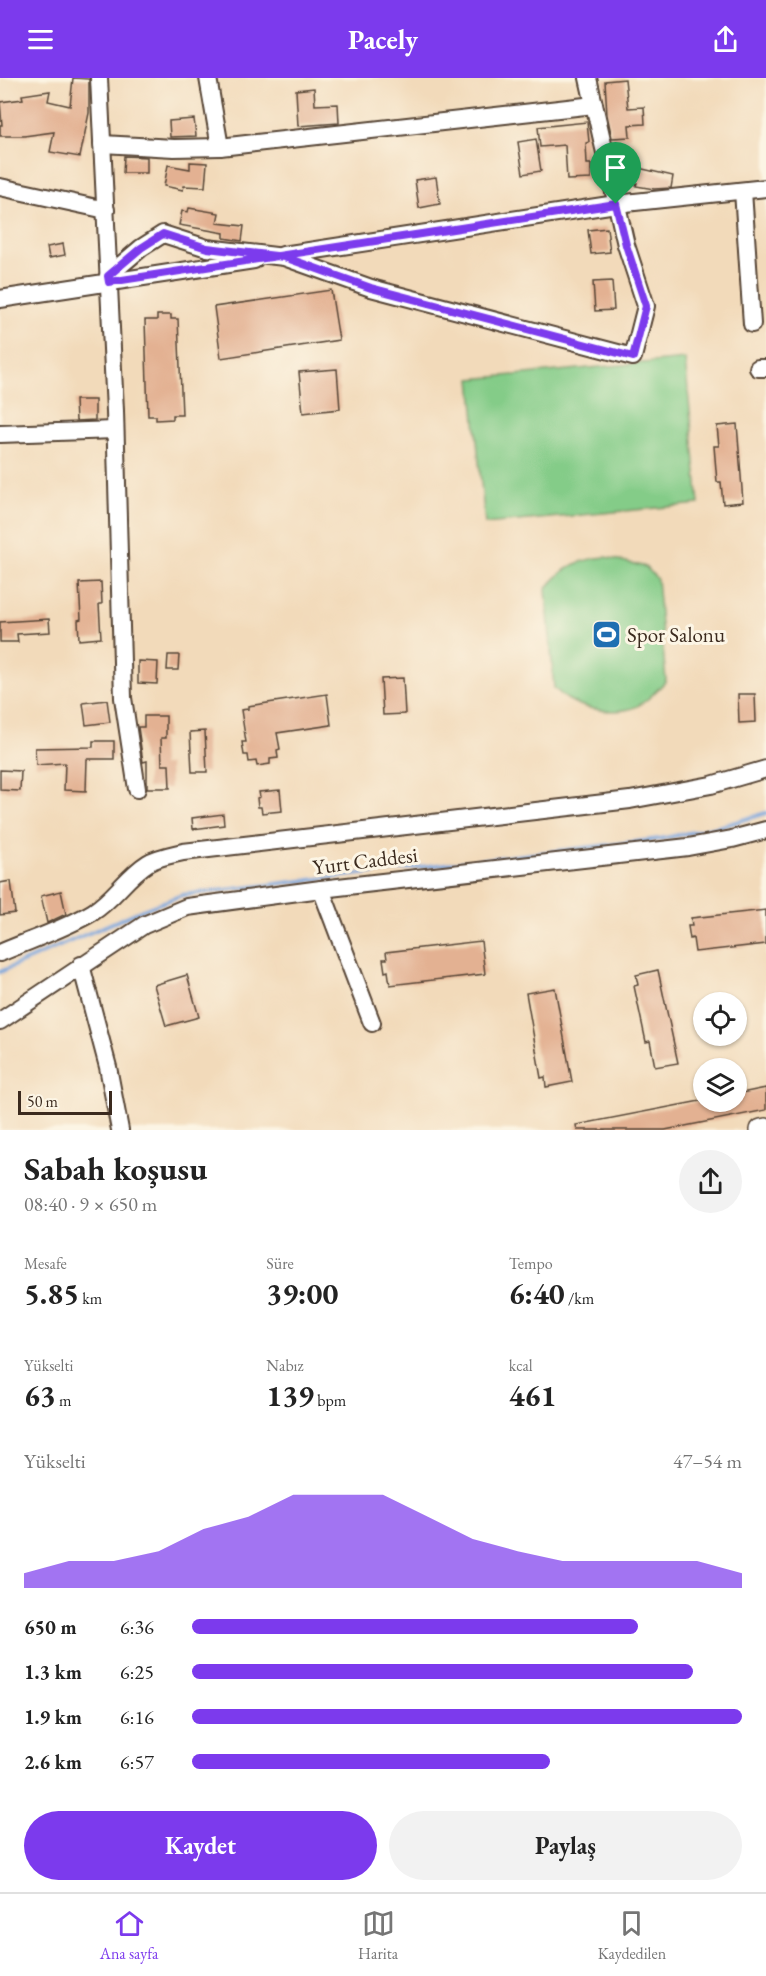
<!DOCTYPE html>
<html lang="tr">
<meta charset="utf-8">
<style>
body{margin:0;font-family:"EB Garamond",serif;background:#f2f2f2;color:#222;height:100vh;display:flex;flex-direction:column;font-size:22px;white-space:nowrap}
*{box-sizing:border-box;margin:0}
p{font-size:20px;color:#767676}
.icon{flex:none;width:33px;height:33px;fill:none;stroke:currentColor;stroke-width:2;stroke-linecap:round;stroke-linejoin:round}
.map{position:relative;height:1052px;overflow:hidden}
.side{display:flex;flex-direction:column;background:#fff;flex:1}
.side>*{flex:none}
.buttons{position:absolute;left:693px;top:914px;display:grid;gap:12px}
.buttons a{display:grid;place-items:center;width:54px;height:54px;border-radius:50%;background:#fff;box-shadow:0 2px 4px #0004;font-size:30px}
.scale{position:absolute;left:18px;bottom:15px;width:94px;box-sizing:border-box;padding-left:6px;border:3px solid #3b2a1e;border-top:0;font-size:16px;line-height:21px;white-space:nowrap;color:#3b2a1e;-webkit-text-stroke:4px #fcf5e5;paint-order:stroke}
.pin{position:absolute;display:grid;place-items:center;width:51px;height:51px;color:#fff;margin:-62px -26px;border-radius:50% 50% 50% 0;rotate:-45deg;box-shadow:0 0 6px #0007}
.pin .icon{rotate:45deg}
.round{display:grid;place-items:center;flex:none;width:63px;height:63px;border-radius:32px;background:#f2f2f2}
.head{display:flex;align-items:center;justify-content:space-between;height:102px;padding:0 24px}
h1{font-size:33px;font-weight:700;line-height:45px}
.stats{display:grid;grid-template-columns:repeat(3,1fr);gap:9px;height:102px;padding:6px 24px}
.stats div{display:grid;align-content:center}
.stats b{font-size:30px;font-weight:700}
.stats small{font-size:16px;font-weight:400}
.stats p{font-size:16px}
.chart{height:168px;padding:12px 24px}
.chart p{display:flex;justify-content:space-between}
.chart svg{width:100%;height:108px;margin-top:6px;fill:#7c3aed;opacity:.7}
.button{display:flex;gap:12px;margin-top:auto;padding:12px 24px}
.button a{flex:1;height:69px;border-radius:36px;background:#7c3aed;color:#fff;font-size:24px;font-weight:700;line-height:69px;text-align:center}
.button a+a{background:#f2f2f2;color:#222}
ul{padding:0 24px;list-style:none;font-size:20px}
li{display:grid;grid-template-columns:96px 72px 1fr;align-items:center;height:45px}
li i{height:15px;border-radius:8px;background:#7c3aed}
header{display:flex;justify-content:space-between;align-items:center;height:78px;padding:0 24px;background:#7c3aed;color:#fff;font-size:27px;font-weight:700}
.menu{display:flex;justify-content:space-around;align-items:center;height:84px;border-top:2px solid #e0e0e0;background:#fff;font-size:16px;color:#767676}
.menu a{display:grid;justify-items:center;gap:3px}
.menu .active{color:#7c3aed}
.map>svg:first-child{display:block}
.garden{fill:#84cc88;stroke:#607b53;stroke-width:1.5}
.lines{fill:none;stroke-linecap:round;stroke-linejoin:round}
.stream{stroke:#72a1db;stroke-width:4}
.building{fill:#e3b192}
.minor-casing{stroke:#564435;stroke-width:20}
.major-casing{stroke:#564435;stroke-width:24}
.minor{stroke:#fff;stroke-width:16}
.major{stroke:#fff;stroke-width:21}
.route-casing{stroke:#fff;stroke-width:12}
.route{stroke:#7c3aed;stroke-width:8}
.labels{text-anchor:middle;stroke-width:6;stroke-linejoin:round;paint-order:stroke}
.poi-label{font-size:21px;fill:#3b2a1e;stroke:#fcf5e5;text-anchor:start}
.street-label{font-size:21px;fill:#3b2a1e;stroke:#fcf5e5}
</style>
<header><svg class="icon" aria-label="menu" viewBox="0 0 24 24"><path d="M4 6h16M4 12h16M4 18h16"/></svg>Pacely<svg class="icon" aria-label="share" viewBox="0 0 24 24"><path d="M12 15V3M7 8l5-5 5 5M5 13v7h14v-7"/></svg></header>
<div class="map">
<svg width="766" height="1052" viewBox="0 0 766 1052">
<rect width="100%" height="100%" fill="#fcf5e5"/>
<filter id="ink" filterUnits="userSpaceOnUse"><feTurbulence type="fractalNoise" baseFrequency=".0167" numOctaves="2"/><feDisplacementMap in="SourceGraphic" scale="12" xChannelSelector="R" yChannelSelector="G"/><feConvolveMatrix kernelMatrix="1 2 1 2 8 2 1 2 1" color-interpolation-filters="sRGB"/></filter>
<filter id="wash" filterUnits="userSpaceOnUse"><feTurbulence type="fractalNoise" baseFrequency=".008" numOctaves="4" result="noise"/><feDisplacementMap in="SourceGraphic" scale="24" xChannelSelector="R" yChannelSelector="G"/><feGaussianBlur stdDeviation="1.35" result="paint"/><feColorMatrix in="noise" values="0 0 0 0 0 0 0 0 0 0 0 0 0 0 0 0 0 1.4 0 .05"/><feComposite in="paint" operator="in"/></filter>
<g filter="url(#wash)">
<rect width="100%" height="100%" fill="#f2daba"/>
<g class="garden">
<polygon points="685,281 699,426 485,446 471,301"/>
<path d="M606,479l40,10 11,12 9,102c-10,10 -20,22 -33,27 -19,6 -47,2 -64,-8 -6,-3 -10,-8 -15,-12l-8,-99c17,-22 33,-30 60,-32z"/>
</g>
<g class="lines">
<polyline class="stream" points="0,894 142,832 182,817 660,761 722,748 766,735"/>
</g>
<g id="blocks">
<g class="building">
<polygon points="73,0 89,1 89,35 80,79 50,74 54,54 24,58 0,58 0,47 2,47 0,24 23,21 22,17 50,13 48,23 70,28"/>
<polygon points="625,1 628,30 644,29 645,46 629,47 630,59 612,60 607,37 605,3"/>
<polygon points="314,10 315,27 338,26 339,45 298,48 296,12"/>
<polygon points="194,41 196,58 170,59 169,43"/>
<polygon points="587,44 589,64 586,65 587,86 591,86 591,101 567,102 565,67 540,69 538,49"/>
<polygon points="536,61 541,93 523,96 518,64"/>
<polygon points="124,78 147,79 147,95 123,95"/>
<polygon points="190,84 207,85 205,109 184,108 183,112 164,108 168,87 190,91"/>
<polygon points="619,88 630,88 673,98 671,110 654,111 636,108 637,105 623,105"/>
<polygon points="436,99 440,126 419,130 415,102"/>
<polygon points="189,130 219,135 217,145 244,148 242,163 224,160 224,155 179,147 182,133 188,134"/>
<polygon points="607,150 610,174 591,176 588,152"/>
<polygon points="63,166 65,177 49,180 47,169"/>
<polygon points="612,203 614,232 595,233 593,204"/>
<polygon points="331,212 339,262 221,280 214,229"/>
<polygon points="157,237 171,237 171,241 178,241 182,337 173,337 173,341 156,342 156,338 148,338 145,242 157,242"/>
<polygon points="337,291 340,331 303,335 299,294"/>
<polygon points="75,322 95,322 95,342 76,343"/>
<polygon points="737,346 743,424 723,426 721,404 717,404 714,368 719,368 717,348"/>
<polygon points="101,504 102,526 99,526 101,560 79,562 78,542 81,541 79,505"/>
<polygon points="49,541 50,554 17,556 18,564 0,564 0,544"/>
<polygon points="168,577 179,577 178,592 167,592"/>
<polygon points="138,583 158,584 157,606 138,605"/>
<polygon points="403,600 405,636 383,637 381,601"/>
<polygon points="327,616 331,647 277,655 280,671 277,672 278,680 270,681 270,686 257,688 256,683 249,684 248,677 244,677 242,664 246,664 241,632 248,631 248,628"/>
<polygon points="738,616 755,616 756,644 739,645"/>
<polygon points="107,622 110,644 86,647 83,625"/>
<polygon points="144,638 166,638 166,660 161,660 162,687 169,687 170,710 147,710 147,683 143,684 138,649 144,649"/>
<polygon points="205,653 207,694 192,694 190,654"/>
<polygon points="93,663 114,663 114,681 87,681 86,713 64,712 65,685 36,687 35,670 93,669"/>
<polygon points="0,692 21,693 20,713 0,712"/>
<polygon points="280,712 282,733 262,735 261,729 258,729 257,720 260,719 259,714"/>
<polygon points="223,736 224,747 193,751 192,740"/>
<polygon points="11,803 15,835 0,837 0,805"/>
<polygon points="61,813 66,836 47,845 41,818"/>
<polygon points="766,832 766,866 695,874 693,860 690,861 688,848 692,848 691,840"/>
<polygon points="481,863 485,896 390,907 388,893 385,894 383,881 387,881 386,874"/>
<polygon points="658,892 678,985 655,989 650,963 646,964 634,908 638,907 636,897"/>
<polygon points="187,897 199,939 166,948 154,907"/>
<polygon points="555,910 572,1004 546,1009 545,999 541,1000 526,915"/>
<polygon points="766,1010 766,1032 665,1052 577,1052 576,1047 700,1023 736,1023 736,1016"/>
</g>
</g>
</g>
<g filter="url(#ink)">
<use href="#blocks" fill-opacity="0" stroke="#564435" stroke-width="1.5"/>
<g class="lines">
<defs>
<g id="minor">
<polyline points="99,0 115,333 123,620 137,711"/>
<polyline points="208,0 220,69"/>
<polyline points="102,66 174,70 220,69 594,27"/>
<polyline points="0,109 106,132"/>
<polyline points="743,113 752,246"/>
<polyline points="283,177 616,126 766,110"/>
<polyline points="108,198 141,170 163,156 207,170 284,179 371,210 633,279 646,228 626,167 588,0"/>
<polyline points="0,221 254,182"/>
<polyline points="758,290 766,290"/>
<polyline points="0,356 115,352"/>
<polyline points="321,811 372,945"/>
<path d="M0,875c30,-13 65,-24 93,-41 21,-13 34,-36 55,-49 10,-6 23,-8 35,-11l447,-52 81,-15 55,-16"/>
<polyline points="81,887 108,989 120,1052"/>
<polyline points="0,943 144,847 187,829 321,811 688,769 732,761 766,752"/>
</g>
<polyline id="major" points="761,1052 766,1051"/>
</defs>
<use href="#minor" class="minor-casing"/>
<use href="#major" class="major-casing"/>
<use href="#minor" class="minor"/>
<use href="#major" class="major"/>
</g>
</g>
<g class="lines" filter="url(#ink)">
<defs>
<path id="route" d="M616,126c-169,26 -338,52 -507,78l-1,-6 33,-28 22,-14 44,14 69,8 8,1 87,31 262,69 13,-51 -20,-61 -10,-41"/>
</defs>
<use href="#route" class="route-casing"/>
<use href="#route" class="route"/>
</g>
<defs>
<symbol id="stadium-square" viewBox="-11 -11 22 22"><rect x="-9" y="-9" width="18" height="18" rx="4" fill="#1f6fb2" stroke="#fcf5e5"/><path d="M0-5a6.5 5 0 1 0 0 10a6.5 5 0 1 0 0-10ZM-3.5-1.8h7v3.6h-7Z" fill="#fff"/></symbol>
</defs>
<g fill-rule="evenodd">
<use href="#stadium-square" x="590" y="540" width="33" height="33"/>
</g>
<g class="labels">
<g class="poi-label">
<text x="627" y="564">Spor Salonu</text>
</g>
<g class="street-label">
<text transform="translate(365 783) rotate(-7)" y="7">Yurt Caddesi</text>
</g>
</g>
</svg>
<div class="buttons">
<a><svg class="icon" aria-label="locate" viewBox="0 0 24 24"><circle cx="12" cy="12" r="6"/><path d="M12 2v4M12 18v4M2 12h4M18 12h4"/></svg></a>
<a><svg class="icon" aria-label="layers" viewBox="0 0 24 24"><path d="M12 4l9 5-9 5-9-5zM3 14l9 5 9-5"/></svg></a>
</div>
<div class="scale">50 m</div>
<div class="pin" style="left:616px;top:126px;background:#1e9e55"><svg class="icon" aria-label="arrive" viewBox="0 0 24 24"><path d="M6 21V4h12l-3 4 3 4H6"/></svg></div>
</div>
<section class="side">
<div class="head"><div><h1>Sabah koşusu</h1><p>08:40 · 9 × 650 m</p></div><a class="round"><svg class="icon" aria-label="share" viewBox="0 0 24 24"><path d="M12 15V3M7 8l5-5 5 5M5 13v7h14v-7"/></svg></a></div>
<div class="stats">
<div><p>Mesafe</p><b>5.85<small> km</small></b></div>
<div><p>Süre</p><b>39:00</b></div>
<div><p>Tempo</p><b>6:40<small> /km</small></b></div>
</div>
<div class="stats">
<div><p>Yükselti</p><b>63<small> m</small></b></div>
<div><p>Nabız</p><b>139<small> bpm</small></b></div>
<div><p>kcal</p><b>461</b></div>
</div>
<div class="chart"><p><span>Yükselti</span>47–54 m</p>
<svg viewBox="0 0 160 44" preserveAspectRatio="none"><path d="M0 44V38L10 33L20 33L30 29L40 20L50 15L60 6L70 6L80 6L90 15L100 24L110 29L120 33L130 33L140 33L150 33L160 38V44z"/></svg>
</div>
<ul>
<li><b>650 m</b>6:36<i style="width:81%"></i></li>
<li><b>1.3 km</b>6:25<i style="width:91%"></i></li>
<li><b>1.9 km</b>6:16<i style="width:100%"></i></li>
<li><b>2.6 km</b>6:57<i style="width:65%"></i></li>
</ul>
<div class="button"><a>Kaydet</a><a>Paylaş</a></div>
</section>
<nav class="menu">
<a class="active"><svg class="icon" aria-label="home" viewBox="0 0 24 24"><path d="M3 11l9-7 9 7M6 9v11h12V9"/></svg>Ana sayfa</a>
<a><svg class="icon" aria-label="map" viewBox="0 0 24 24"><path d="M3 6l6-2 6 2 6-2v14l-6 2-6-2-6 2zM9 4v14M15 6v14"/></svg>Harita</a>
<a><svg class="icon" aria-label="saved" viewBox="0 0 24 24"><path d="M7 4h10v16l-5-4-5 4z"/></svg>Kaydedilen</a>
</nav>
